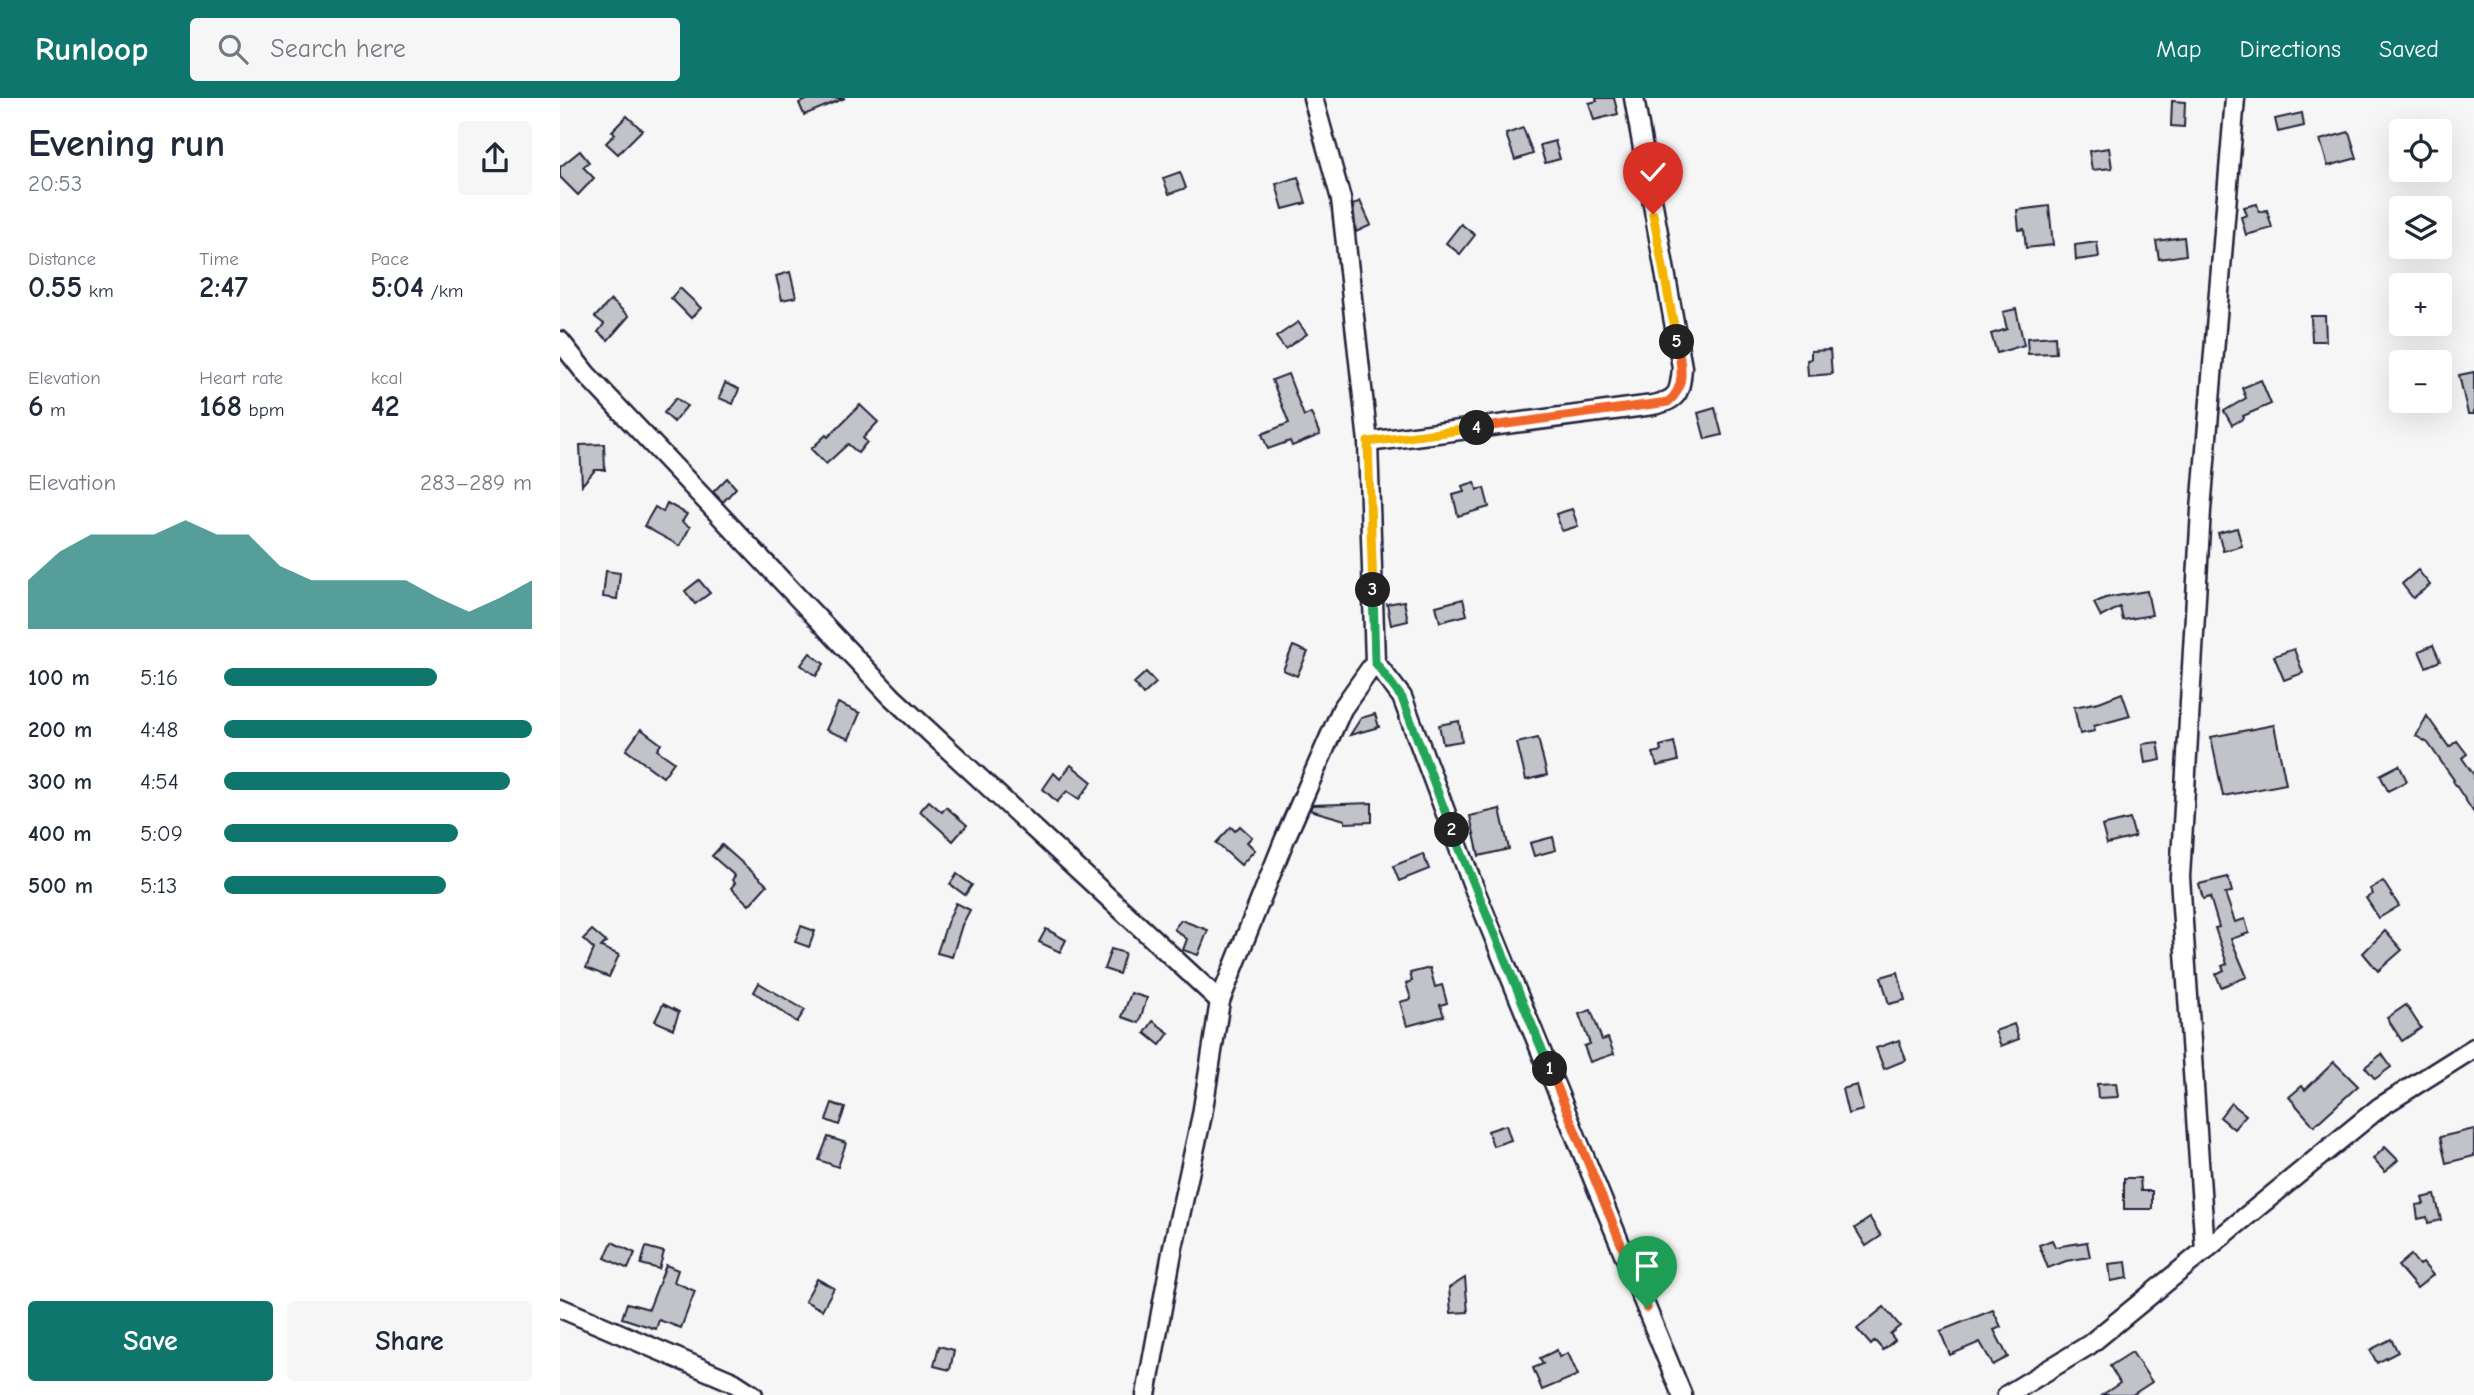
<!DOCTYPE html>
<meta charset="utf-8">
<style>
body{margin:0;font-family:"Comic Neue",sans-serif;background:#f6f6f7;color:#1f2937;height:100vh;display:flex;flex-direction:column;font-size:26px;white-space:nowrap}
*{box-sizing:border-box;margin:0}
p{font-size:23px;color:#747a83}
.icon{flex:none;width:38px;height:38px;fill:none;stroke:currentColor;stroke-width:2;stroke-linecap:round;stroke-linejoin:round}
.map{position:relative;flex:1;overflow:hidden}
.drawer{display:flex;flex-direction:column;background:#fff;width:560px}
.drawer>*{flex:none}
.tools{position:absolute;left:1829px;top:21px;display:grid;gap:14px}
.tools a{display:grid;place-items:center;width:63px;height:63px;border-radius:7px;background:#fff;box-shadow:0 7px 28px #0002;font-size:35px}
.pin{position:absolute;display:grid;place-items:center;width:60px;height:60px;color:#fff;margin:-72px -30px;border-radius:50% 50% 50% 0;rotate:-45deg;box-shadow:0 0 7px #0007}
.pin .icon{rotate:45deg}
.km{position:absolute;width:35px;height:35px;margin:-18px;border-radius:50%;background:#222;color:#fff;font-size:19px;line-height:35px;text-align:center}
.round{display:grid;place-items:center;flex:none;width:74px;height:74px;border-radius:7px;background:#f6f6f7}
.overview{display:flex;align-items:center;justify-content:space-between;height:119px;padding:0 28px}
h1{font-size:38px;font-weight:800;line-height:52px}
.figures{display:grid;grid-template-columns:repeat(3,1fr);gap:10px;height:119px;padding:7px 28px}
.figures div{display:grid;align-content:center}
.figures b{font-size:30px;font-weight:800}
.figures small{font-size:19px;font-weight:400}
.figures p{font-size:19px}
.chart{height:196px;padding:14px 28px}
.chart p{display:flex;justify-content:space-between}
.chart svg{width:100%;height:126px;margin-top:7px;fill:#0f766e;opacity:.7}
.cta{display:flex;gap:14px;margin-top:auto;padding:14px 28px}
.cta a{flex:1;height:80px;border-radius:7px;background:#0f766e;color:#fff;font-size:28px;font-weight:800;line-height:80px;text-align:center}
.cta a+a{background:#f6f6f7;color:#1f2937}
ul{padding:0 28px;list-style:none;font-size:23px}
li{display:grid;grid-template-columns:112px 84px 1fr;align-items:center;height:52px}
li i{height:18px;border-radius:9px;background:#0f766e}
header{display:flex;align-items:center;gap:42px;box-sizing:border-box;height:98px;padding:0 35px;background:#0f766e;color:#fff}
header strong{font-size:33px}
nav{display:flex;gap:38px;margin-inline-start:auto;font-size:24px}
.search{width:490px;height:63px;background:#f6f6f7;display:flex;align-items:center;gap:18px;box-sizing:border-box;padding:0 24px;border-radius:7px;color:#747a83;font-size:26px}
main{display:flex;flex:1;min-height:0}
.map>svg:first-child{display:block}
.building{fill:#c2c2c9;stroke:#22223b;stroke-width:2}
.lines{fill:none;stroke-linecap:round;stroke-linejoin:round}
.street-casing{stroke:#22223b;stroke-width:23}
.street{stroke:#fff;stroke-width:18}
.split-1-casing{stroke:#fff;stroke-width:14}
.split-2-casing{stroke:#fff;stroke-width:14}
.split-3-casing{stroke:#fff;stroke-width:14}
.split-4-casing{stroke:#fff;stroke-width:14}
.split-5-casing{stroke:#fff;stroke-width:14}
.split-6-casing{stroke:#fff;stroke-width:14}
.split-1{stroke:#f0652b;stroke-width:9}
.split-2{stroke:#22a559;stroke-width:9}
.split-3{stroke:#22a559;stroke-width:9}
.split-4{stroke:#f5b400;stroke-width:9}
.split-5{stroke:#f0652b;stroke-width:9}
.split-6{stroke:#f5b400;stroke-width:9}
</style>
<header>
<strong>Runloop</strong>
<div class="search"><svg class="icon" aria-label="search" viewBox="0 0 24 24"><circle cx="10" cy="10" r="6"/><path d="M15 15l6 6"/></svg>Search here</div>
<nav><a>Map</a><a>Directions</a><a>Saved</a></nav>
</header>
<main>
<section class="drawer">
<div class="overview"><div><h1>Evening run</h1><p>20:53</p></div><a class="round"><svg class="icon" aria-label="share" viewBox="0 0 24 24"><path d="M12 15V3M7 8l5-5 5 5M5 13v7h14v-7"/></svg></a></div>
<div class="figures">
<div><p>Distance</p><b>0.55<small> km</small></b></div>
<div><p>Time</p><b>2:47</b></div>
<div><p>Pace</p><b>5:04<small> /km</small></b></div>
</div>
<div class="figures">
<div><p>Elevation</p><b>6<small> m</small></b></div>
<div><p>Heart rate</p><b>168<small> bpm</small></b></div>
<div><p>kcal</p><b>42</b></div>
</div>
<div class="chart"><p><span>Elevation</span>283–289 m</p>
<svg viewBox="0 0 160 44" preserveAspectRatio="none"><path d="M0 44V27L10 17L20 11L30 11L40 11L50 6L60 11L70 11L80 22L90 27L100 27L110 27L120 27L130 33L140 38L150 33L160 27V44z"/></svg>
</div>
<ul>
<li><b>100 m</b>5:16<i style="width:69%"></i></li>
<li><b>200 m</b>4:48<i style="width:100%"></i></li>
<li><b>300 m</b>4:54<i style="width:93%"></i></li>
<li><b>400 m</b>5:09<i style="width:76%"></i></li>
<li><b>500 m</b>5:13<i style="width:72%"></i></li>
</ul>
<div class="cta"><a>Save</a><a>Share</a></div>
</section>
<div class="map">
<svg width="1914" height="1297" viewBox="0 0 1914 1297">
<rect width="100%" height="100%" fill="#f6f6f7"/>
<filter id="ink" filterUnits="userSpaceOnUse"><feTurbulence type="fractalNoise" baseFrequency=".0143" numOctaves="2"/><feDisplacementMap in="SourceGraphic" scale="14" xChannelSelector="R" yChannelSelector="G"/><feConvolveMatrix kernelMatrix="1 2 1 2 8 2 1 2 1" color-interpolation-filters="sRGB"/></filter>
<g filter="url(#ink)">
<g class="building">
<polygon points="252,0 285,0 244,17 239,5"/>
<polygon points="1036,0 1054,0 1058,16 1034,22 1029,5 1037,3"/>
<polygon points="1612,3 1625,4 1624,29 1611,28"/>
<polygon points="1742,15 1744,28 1718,34 1715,21"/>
<polygon points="67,18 82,32 58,56 46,45 55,36 52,33"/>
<polygon points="963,30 973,56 955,62 946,36"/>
<polygon points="1789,34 1797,60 1768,68 1760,42"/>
<polygon points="995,43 1000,61 985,65 980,47"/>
<polygon points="1549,50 1552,70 1532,72 1529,53"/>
<polygon points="20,53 29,64 23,69 34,80 18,97 0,79 0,69"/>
<polygon points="620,74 626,90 609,96 603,80"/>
<polygon points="738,79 746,105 723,111 716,86"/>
<polygon points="800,103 811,127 796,134 793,107"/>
<polygon points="1697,106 1699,114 1707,112 1712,130 1686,137 1681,119 1687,117 1684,109"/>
<polygon points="1489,108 1493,147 1466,150 1464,131 1459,132 1457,112"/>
<polygon points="901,126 915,137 900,156 886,145"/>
<polygon points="1624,139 1626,157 1599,161 1596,143"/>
<polygon points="1537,144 1539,159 1516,162 1515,147"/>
<polygon points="230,174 236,199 222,202 216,178"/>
<polygon points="120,190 141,210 131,220 111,200"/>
<polygon points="51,202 69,218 48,242 38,234 44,226 35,219"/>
<polygon points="1456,211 1464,247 1437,255 1431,236 1447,231 1443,214"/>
<polygon points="1751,218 1765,218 1766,243 1752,243"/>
<polygon points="738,224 747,236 725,251 716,239"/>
<polygon points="1495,238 1496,255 1468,256 1467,240"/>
<polygon points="1270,252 1272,276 1248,278 1247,262 1251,261 1251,253"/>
<polygon points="1914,274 1914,316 1908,316 1899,277"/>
<polygon points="728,276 744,318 751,315 760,337 732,348 730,343 708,351 702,336 729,325 712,282"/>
<polygon points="1701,282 1711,306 1683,318 1684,320 1672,327 1664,313 1686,300 1682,290"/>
<polygon points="165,285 179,291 173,306 159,300"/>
<polygon points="116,300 127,308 114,324 104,315"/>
<polygon points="300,307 318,324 303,340 307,344 298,355 288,346 266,366 251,351 266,337 268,339"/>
<polygon points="1155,310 1162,337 1145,341 1138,315"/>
<polygon points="44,346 45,372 35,372 22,387 20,347"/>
<polygon points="167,380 176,390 163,404 153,394"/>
<polygon points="915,384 917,392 924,390 929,409 898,418 893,397 904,394 902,388"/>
<polygon points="107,405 127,416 122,424 130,429 120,448 84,428 95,409 103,414"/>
<polygon points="1012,411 1018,428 1002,433 996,416"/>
<polygon points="1677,430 1682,448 1663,453 1658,435"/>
<polygon points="1858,472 1870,487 1853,500 1842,486"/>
<polygon points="46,473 60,475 57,501 43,499"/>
<polygon points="139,482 150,495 135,506 125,493"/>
<polygon points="1587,493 1592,517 1563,522 1560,509 1541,519 1534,505 1545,500"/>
<polygon points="903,501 907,517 880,524 876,508"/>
<polygon points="844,503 848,523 831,527 827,506"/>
<polygon points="1873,547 1880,563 1866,569 1859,553"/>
<polygon points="733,548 748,554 737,578 723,572"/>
<polygon points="1734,551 1743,575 1724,582 1714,558"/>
<polygon points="250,555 264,566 256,578 241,567"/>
<polygon points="586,574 596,585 583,597 574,585"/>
<polygon points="1562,595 1570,618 1534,628 1535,633 1520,636 1514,609 1539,604"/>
<polygon points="278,605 300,615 289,641 266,632"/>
<polygon points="815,616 819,629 790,637 801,620"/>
<polygon points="1867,618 1889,649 1897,643 1907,656 1902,660 1914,677 1914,715 1893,683 1894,682 1868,645 1856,638"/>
<polygon points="899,623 902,643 883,646 879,627"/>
<polygon points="1714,627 1726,686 1663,698 1651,639"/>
<polygon points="81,631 101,646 97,652 114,664 103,679 66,652"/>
<polygon points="978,640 987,677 966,682 957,645"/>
<polygon points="1114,644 1118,663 1097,668 1093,655 1101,653 1100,648"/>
<polygon points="1598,644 1601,662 1585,665 1582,646"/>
<polygon points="511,667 532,684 519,701 507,693 497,704 483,691 494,675 500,681"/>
<polygon points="1839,667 1847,683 1828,693 1820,677"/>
<polygon points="369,703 382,714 386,709 407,727 393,743 360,713"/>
<polygon points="812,705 812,724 785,725 785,722 750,712 752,707"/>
<polygon points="940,711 949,751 919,758 910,718"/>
<polygon points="1570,721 1575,739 1547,746 1542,728"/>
<polygon points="680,728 692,739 687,744 695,752 681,767 656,745 671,729 675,733"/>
<polygon points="993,739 996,752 974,758 970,745"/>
<polygon points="162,747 207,787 189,807 171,790 175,785 172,782 175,778 152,758"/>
<polygon points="863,756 869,771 839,783 833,768"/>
<polygon points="397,776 412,787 405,797 390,786"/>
<polygon points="1668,779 1672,794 1665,795 1675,824 1685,821 1689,835 1671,841 1687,879 1661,889 1656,876 1664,872 1662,868 1667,866 1655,830 1659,829 1650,799 1643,801 1639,786"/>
<polygon points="1823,783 1839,808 1819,820 1806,800 1813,796 1810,791"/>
<polygon points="396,805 410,812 402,827 392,859 377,855 387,825"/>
<polygon points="621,822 648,832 638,857 623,852 627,841 614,831"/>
<polygon points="241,828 255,833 249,849 235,844"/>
<polygon points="486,831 506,842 500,854 479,844"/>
<polygon points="32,832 46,844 41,849 59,857 49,879 26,870 34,851 23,841"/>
<polygon points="1825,833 1842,852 1818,873 1803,855"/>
<polygon points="551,851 565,855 559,876 544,871"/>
<polygon points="870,870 875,889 882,887 887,905 880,907 884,918 847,928 840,904 851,901 846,885 852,883 850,875"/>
<polygon points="1338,874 1345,902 1329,906 1321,879"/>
<polygon points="199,885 245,912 237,924 194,894"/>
<polygon points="571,895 587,900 579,925 562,919"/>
<polygon points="103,906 119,914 113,931 95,923"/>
<polygon points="1846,907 1861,930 1842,943 1827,920"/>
<polygon points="1031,912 1042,942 1048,940 1054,956 1030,964 1024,948 1030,946 1019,916"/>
<polygon points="593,923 609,935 600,947 585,935"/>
<polygon points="1454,926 1459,941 1441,948 1435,933"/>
<polygon points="1339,942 1346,962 1324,971 1316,950"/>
<polygon points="1822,956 1831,969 1815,981 1805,969"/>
<polygon points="1774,964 1798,988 1754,1028 1729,999 1742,988 1745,992"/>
<polygon points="1556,985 1558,999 1538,1000 1537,986"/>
<polygon points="1297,987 1303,1012 1288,1016 1282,991"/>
<polygon points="272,1005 285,1010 279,1027 266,1022"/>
<polygon points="1671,1005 1686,1017 1674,1031 1660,1019"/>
<polygon points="946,1027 951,1042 933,1048 928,1033"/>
<polygon points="1914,1031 1914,1058 1886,1065 1880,1039"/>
<polygon points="268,1039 286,1045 278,1069 259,1062"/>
<polygon points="1825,1049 1838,1062 1825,1074 1813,1061"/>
<polygon points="1564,1080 1580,1080 1581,1093 1592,1093 1592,1111 1564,1111"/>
<polygon points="1875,1097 1881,1122 1868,1125 1867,1119 1858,1121 1856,1107 1864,1106 1862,1100"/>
<polygon points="1310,1120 1321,1138 1306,1148 1295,1130"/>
<polygon points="1492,1142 1495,1149 1527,1144 1530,1159 1506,1163 1488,1170 1479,1147"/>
<polygon points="52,1144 75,1155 68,1171 45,1160"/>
<polygon points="86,1149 104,1154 99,1171 81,1166"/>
<polygon points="1851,1157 1859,1167 1863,1165 1873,1177 1857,1190 1838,1168"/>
<polygon points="1566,1164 1568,1180 1551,1183 1549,1166"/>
<polygon points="106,1167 118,1172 114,1184 135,1193 121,1230 99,1222 96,1231 62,1220 67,1205 89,1211"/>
<polygon points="905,1180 908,1214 891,1215 889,1190"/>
<polygon points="257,1181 274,1190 262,1212 245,1203"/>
<polygon points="1324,1209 1340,1228 1330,1236 1335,1242 1323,1252 1315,1243 1311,1247 1297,1231"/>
<polygon points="1433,1212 1441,1229 1434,1232 1448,1259 1433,1267 1420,1244 1390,1257 1380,1233"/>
<polygon points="1831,1241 1838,1254 1817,1265 1810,1252"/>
<polygon points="379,1248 394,1252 390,1272 374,1268"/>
<polygon points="997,1252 999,1259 1008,1255 1018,1277 982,1292 973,1270 983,1266 980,1260"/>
<polygon points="1572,1254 1592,1284 1572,1297 1542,1297 1560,1285 1550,1268"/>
</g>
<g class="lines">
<defs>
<g id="street">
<polyline points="753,0 781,101 808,344 815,564 842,599 914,790 1122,1297"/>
<polyline points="0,243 27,277 332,599 660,903"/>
<path d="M808,344l285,-37c26,-5 27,-13 29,-38l-48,-269"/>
<polyline points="1645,1153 1620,779 1641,412 1675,0"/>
<polyline points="0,1210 173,1284 193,1297"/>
<polyline points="586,1297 613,1149 642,1017 660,903 724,743 782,611 815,564"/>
<polyline points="1447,1297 1529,1247 1820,1009 1914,950"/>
</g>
</defs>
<use href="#street" class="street-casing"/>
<use href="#street" class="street"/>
</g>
</g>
<g class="lines" filter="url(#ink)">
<defs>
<polyline id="split-1" points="990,971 1087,1210"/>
<polyline id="split-2" points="892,732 990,971"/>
<polyline id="split-3" points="813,492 815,564 842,600 892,732"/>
<polyline id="split-4" points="813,492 808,344 917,330"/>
<path id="split-5" d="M917,330l191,-26c19,-15 13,-39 9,-60"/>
<polyline id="split-6" points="1093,116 1117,244"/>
</defs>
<use href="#split-1" class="split-1-casing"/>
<use href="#split-2" class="split-2-casing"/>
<use href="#split-3" class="split-3-casing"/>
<use href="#split-4" class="split-4-casing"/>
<use href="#split-5" class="split-5-casing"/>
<use href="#split-6" class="split-6-casing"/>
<use href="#split-1" class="split-1"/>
<use href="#split-2" class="split-2"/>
<use href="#split-3" class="split-3"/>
<use href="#split-4" class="split-4"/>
<use href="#split-5" class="split-5"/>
<use href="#split-6" class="split-6"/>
</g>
</svg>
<div class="tools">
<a><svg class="icon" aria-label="locate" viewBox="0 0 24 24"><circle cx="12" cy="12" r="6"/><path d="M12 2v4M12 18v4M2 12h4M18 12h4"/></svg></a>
<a><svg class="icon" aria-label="layers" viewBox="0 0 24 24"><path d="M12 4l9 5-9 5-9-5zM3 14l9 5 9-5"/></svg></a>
<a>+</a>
<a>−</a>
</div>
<div class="pin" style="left:1087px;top:1210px;background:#1e9e55"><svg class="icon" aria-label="arrive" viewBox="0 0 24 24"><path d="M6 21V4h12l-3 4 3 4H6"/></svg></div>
<div class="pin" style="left:1093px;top:116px;background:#d93025"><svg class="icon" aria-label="check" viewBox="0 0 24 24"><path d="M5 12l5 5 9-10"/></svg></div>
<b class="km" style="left:990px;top:971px">1</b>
<b class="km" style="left:892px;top:732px">2</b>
<b class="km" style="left:813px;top:492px">3</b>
<b class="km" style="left:917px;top:330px">4</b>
<b class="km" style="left:1117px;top:244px">5</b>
</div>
</main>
